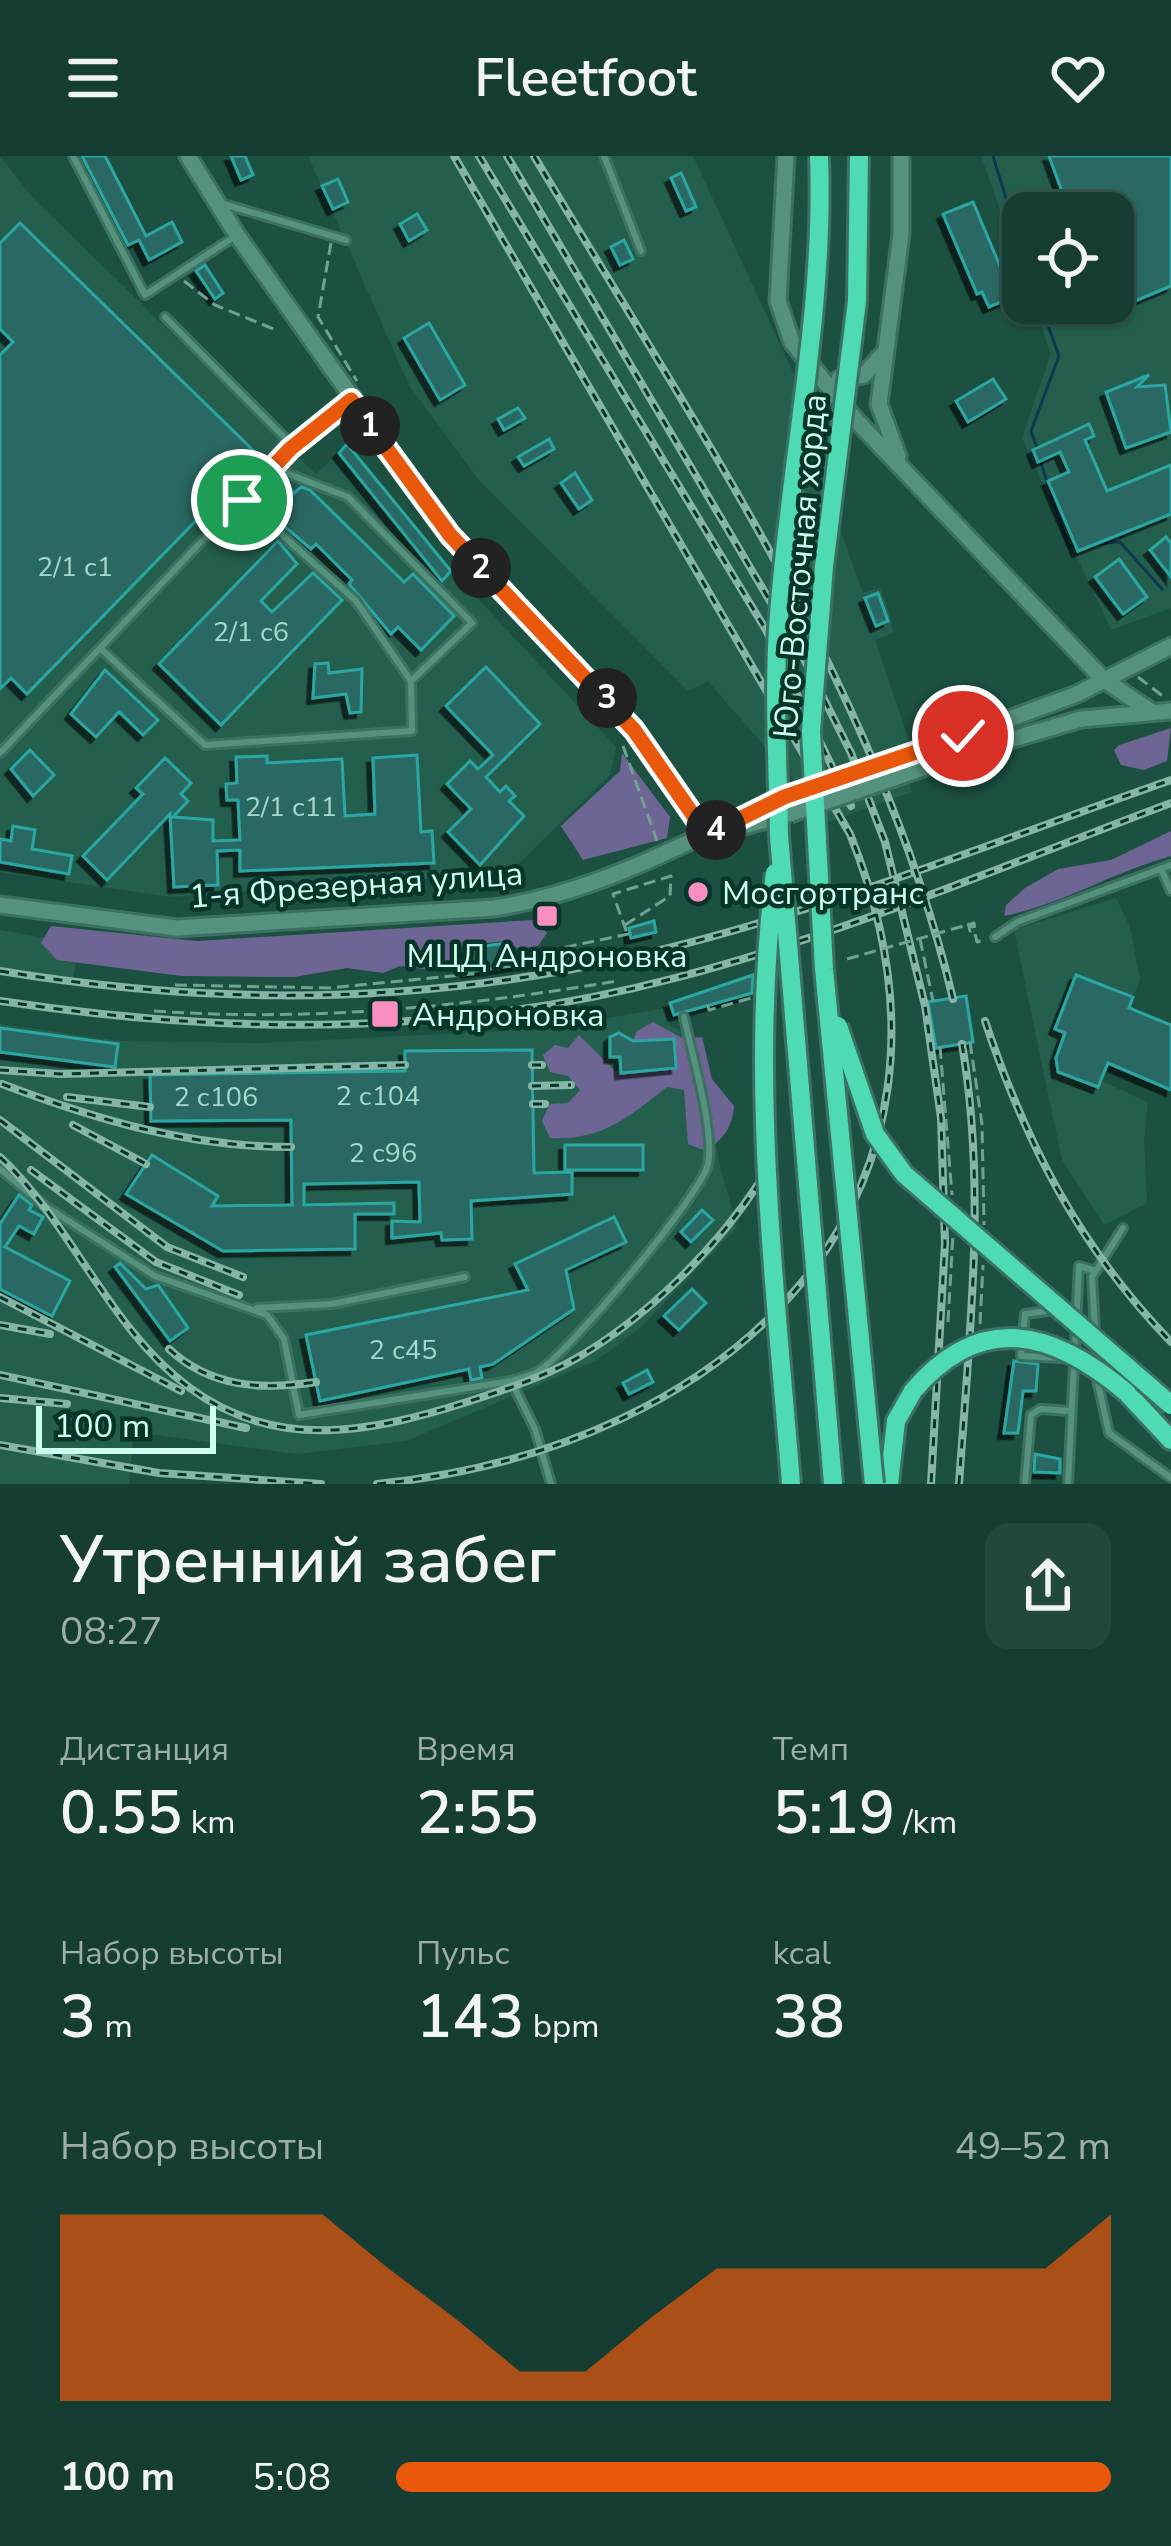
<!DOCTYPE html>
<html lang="ru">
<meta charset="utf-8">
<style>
body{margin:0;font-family:"Nunito Sans",sans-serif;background:#22483e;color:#f1f3f6;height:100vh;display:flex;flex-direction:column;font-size:45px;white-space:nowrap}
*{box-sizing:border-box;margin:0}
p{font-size:39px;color:#9daeac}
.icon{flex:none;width:66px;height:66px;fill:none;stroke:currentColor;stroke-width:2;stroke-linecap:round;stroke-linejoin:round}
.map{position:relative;height:1328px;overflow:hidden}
.sheet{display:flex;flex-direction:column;background:#153d32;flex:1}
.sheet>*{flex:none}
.controls{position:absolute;left:1002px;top:36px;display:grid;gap:24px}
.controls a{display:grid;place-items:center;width:132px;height:132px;border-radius:24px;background:#153d32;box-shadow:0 3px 9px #0004,0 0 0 3px #34564d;font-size:60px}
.scale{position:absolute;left:36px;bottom:30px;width:180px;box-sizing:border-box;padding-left:12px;border:6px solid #d0feee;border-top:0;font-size:33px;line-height:42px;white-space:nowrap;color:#d0feee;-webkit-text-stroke:9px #083529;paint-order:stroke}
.pin{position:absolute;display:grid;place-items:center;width:102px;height:102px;color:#fff;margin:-51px;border:6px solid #fff;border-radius:50%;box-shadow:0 3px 12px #0007}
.km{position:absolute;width:60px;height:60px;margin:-30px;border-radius:50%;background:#222;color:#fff;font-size:33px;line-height:60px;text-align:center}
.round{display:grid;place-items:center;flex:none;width:126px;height:126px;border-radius:24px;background:#22483e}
.headline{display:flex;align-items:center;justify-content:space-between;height:204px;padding:0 60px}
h1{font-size:66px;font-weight:600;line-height:90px}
.metrics{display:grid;grid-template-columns:repeat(3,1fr);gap:18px;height:204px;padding:12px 60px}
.metrics div{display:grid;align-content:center}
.metrics b{font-size:60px;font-weight:600}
.metrics small{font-size:33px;font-weight:400}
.metrics p{font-size:33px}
.chart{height:336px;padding:24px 60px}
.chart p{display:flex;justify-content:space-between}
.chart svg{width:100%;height:216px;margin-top:12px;fill:#ea580c;opacity:.7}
ul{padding:0 60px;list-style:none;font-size:39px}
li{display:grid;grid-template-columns:192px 144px 1fr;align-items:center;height:90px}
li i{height:30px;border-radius:15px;background:#ea580c}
header{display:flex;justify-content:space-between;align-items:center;height:156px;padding:0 60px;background:#153d32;font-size:54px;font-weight:600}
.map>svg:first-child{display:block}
.built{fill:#245f4e}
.green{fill:#6d6594}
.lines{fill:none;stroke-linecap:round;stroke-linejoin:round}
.stream{stroke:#0d3a4d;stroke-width:3}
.building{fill:#2b6764;stroke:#2ca7a2;stroke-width:3;filter:url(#shadow)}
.service-casing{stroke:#3c7061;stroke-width:12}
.tertiary-casing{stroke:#3c7061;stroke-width:21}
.primary-casing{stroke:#3c7061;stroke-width:24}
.path{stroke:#70a292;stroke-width:3;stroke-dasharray:12 6;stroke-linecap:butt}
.service{stroke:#55927e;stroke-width:6}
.tertiary{stroke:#55927e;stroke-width:15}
.primary{stroke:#4edbb4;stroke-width:18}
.rail-casing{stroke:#84b5a5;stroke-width:8}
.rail{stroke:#083529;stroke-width:3;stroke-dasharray:9;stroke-linecap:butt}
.tertiary-bridge-casing{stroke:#3c7061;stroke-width:21;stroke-linecap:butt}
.primary-bridge-casing{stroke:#3c7061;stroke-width:24;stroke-linecap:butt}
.path-bridge{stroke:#70a292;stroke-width:3;stroke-dasharray:12 6;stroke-linecap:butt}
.tertiary-bridge{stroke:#55927e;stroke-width:15}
.primary-bridge{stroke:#4edbb4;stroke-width:18}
.route-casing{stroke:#fff;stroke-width:24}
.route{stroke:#ea580c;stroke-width:15}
.poi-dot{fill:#fc8fc2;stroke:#083529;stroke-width:4.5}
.labels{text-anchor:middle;stroke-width:9;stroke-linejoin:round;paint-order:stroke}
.number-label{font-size:27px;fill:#a7d8cc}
.street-label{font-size:33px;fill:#d0feee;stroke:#083529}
.poi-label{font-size:33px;fill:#d0feee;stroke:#083529;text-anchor:start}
</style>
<header><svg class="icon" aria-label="menu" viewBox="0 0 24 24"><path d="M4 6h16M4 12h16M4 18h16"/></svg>Fleetfoot<svg class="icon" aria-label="heart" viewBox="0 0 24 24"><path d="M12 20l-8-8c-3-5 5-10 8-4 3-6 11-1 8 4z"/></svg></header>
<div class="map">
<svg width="1171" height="1328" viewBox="0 0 1171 1328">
<defs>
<filter id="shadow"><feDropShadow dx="-5.5" dy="5.5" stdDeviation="0" flood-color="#0009"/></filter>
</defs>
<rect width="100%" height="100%" fill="#1c5142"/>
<g class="built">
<polygon points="0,0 33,42 316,318 348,287 425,386 616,591 610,619 509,717 171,741 0,716"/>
<polygon points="308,0 693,0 819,273 806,281 863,437 880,432 890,460 893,477 875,484 910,588 899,592 912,636 820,669 798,629 708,525 688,535 478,323 409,229"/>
<polygon points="981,0 1171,0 1171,452 1111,474 1022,282 1051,198 1033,147 1113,147 1113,57 1023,57 1023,118"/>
<polygon points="1116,742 1130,771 1140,823 1101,925 1148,946 1144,983 1147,1047 1104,1069 1062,1004 1014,774"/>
<polygon points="0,774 80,788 73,822 0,812"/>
<polygon points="666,852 671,870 697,881 720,1010 737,1072 638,1174 595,1205 406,1285 296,1298 134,1276 129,1328 0,1328 0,868 119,885 262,887 543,873"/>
</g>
<g class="green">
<polygon points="1171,572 1167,605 1144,614 1121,609 1114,594 1119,589"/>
<polygon points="622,597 670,661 667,682 583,704 561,670 620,615"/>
<path d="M1171,675v25c-58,16 -108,48 -167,60l2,-11 19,-17 33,-19 53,-9z"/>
<polygon points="534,764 547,777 538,790 519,793 504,785 462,790 456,802 431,814 400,810 383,817 347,812 294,821 181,820 57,804 41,787 51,770 197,785"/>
<path d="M653,866l31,17 18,-2 10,42 22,27c-2,22 -10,32 -28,45l-18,-7 -4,-54 -17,-3c-37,29 -65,54 -117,51l-8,-17 8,-17 18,-1 12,-13 -12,-14 -18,-4 -7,-17 12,-10 13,3 11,-13 36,36 35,-3 -20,-21 7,-16z"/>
</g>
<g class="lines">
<g class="stream">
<polyline points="993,0 1023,98"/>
<polyline points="1037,292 1031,275 1059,200 1040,147"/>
<polyline points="1039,301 1068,390 1079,389"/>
<polyline points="1095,388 1120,386 1162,433"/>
</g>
</g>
<g class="building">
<polygon points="82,0 105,0 146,80 172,66 182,86 149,104 139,84 128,89"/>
<polygon points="231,0 245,0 253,19 241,24"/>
<polygon points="1049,0 1171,0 1171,130 1116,153 1113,57 1070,57"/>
<polygon points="681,17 696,51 686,55 671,22"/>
<polygon points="338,23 348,46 333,53 322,30"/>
<polygon points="973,46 1013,141 989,151 982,136 977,138 943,58"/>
<polygon points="417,58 427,74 409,85 400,68"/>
<polygon points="20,67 259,300 27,538 11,522 0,533 0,199 13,186 0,173 0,87"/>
<polygon points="624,84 633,103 620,109 611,91"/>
<polygon points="205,109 223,137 215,143 196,115"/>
<polygon points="429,167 465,229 440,244 404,182"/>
<polygon points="1149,219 1137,231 1165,229 1171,276 1126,292 1106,236"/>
<polygon points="993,223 1006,243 968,266 956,245"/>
<polygon points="518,252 525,262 504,274 498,263"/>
<polygon points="1089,268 1094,280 1085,284 1107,335 1171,309 1171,358 1078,395 1048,325 1069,316 1060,296 1038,306 1033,294"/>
<polygon points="549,283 554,293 524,310 518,301"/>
<polygon points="347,288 451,415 442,425 339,297"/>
<polygon points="575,317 592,344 579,353 561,327"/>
<polygon points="285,328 294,337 301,331 310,334 404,426 413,418 454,460 421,494 398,471 391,478 349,428 352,424 316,388 311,393 271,359 286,344 278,336"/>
<polygon points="1166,381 1171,387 1171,421 1150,394"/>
<polygon points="278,385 297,408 261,445 272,456 313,417 342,444 221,569 159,508"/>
<polygon points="1119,403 1147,441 1123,458 1095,421"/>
<polygon points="878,437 888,465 876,470 865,442"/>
<polygon points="328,507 329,517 362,513 361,556 350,557 346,538 313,542 315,508"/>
<polygon points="486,511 540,568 486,621 500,636 506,630 515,640 509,645 524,660 480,709 448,676 471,653 447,628 470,605 478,613 493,599 446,550"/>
<polygon points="105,514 158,564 143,579 119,556 96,581 71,558"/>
<polygon points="30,594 54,619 33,640 11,613"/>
<polygon points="417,599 421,676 432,675 434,707 240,715 240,694 217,695 218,729 174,731 170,658 107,724 83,700 143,638 136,632 165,602 191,627 181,638 188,645 173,661 213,664 213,685 240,684 238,644 227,644 226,628 237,627 236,601 267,600 267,607 342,603 345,660 375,658 373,602"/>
<polygon points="13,670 35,674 32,693 72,700 69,718 0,706 0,683 11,685"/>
<polygon points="654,765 656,776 631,782 629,772"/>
<polygon points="506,787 508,799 544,794 546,805 467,816 465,793"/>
<polygon points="753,819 752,837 674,859 670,847"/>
<polygon points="1076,819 1133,841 1129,852 1171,869 1171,934 1108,907 1098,931 1058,916 1056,902 1065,877 1055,873"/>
<polygon points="966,840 973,886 936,892 928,846"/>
<polygon points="0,872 118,888 115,911 0,896"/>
<polygon points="619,877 633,885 674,883 676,912 621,917 620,901 610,901 610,881"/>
<polygon points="532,894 534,1017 572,1016 572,1038 471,1045 472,1083 442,1084 441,1077 392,1082 392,1065 420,1066 419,1026 304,1028 304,1049 394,1047 394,1058 355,1058 355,1093 223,1095 126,1038 152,999 218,1040 212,1050 292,1049 291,964 151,965 150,919 405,915 405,895"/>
<rect x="565" y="989" width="78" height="25"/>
<polygon points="19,1039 32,1049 29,1054 43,1061 34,1078 19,1070 5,1091 70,1125 52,1160 0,1133 0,1068"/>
<polygon points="702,1054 713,1064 691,1086 681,1076"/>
<polygon points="614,1061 626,1086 566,1114 574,1153 493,1208 480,1211 482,1222 471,1224 469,1213 320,1245 306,1179 528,1134 515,1108"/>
<polygon points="120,1107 146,1133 158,1129 188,1172 170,1185 115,1111"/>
<polygon points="692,1133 706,1147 679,1174 664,1160"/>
<polygon points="1014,1205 1038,1208 1036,1235 1023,1235 1018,1277 1004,1277"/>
<polygon points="647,1214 653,1226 629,1238 623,1227"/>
<polygon points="1035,1298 1060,1303 1060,1317 1034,1316"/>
</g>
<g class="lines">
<defs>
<g id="service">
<polyline points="73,0 145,139 234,81"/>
<polyline points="604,0 641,95"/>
<polyline points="220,47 346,84"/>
<polyline points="165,161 293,290"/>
<polyline points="250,352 286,317 348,341 472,467 411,525"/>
<polyline points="100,492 205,589 412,575 411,525 356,445 242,343 290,293 351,244"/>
<polyline points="0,597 242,343"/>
<polyline points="1161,713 1171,735"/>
<polyline points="995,781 1017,766 1171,709"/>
<path d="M0,1013l45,37 110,70 112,39 17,24 15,76 212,-34c8,-3 19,-5 26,-9 29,-16 165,-178 171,-208 7,-33 -17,-113 -24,-147"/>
<polyline points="257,1152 332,1148 465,1121"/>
<polyline points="1055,1154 1025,1158 1021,1200 1060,1202"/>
<polyline points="1095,1174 1092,1121 1123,1072"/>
<polyline points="1097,1223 1109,1277 1171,1322"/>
<polyline points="511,1225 535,1273 551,1328"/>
<polyline points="1025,1328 1031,1259 1040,1253 1071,1255"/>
<polyline points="1068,1328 1079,1110 1096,1115"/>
</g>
<g id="tertiary">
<polyline points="188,0 237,79 450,379 620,556 707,679"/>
<polyline points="786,0 778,145 792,186 854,262 1103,523 1152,556"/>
<polyline points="839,223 864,219 882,199"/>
<polyline points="898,300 879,248 901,78 901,0"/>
<polyline points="963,580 1077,538 1171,490"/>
<polyline points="969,596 1081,563 1171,555"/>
<polyline points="721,676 785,659"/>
<path d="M0,749l176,23 318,-20c104,-16 195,-67 290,-111"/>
</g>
<g id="primary">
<polyline points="1127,1237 1171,1284"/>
<polyline points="889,1328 896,1265 913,1235"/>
</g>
</defs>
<use href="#service" class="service-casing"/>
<use href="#tertiary" class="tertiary-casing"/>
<use href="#primary" class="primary-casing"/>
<g class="path">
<polyline points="331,87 318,161 357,225"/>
<polyline points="184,125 215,149 276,174"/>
<polyline points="1138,521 1164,541"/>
<polyline points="623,590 657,685"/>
<polyline points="625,769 670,740 671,720 613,738 627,777"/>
<polyline points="967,769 974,767 975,774 970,775 969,771 973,770 977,786 986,783"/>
<polyline points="920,783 933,845"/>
<polyline points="606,796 482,814 481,809 633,777"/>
<polyline points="175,829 329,832 483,817"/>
<polyline points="708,849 709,854 751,842"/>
<path d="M154,855c157,11 308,-4 463,-30"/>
<polyline points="970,886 982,968 984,1069"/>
<polyline points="940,891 952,1039"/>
<polyline points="948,1166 953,1078"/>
<polyline points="980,1168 983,1109"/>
</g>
<use href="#service" class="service"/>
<use href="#tertiary" class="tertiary"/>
<use href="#primary" class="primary"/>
<defs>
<g id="rail">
<polyline points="479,0 766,474 851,650"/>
<polyline points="507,0 803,501 851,597 885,686 925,850 941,962 945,1087 931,1328"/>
<path d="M534,0c160,269 346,535 419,843"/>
<path d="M0,815c189,31 373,34 562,0 208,-37 410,-122 609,-191"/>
<path d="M0,845c227,34 451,36 675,-23 169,-44 333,-114 496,-175"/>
<path d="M985,865c41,123 95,227 186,321"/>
<polyline points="532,909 542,909"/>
<polyline points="0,914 60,918 405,909"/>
<path d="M2,928c95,36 186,63 289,63"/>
<polyline points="532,930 571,929"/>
<polyline points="67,941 150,951"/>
<polyline points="533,948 545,948"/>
<polyline points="0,964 167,1091 243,1121"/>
<polyline points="73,969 146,1008"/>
<path d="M0,1001c73,68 109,172 190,231 87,64 182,44 277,14 37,-12 77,-25 110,-44 70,-41 138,-108 182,-175"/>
<polyline points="31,1014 156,1106 239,1139"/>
<polyline points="0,1141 181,1235"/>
<polyline points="0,1169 50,1178"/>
<path d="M169,1193c42,39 93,41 147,33"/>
<polyline points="0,1219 246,1272"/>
<polyline points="0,1242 67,1248"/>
<polyline points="0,1289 159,1317 321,1328"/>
<path d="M377,1328c351,-35 621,-282 473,-650l-396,-678"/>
<path d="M959,1328c10,-145 28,-296 3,-440"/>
</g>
</defs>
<use href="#rail" class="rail-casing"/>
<use href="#rail" class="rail"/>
<defs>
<g id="tertiary-bridge">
<polyline points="784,641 963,580"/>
<polyline points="790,658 969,596"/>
</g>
<g id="primary-bridge">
<path d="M819,0c6,154 -29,306 -40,459 -6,73 -1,148 0,221l54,648"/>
<polyline points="859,0 857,145 824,410 811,575 824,813 874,1328"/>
<path d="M775,717c-26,203 0,408 16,611"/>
<polyline points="838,870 875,978 904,1018 1171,1249"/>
<path d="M913,1235c69,-81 141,-60 214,2"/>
</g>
</defs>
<use href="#tertiary-bridge" class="tertiary-bridge-casing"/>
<use href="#primary-bridge" class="primary-bridge-casing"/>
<polyline class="path-bridge" points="847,803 967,769"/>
<use href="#tertiary-bridge" class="tertiary-bridge"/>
<use href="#primary-bridge" class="primary-bridge"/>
</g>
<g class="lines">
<defs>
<polyline id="route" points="242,344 290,293 351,244 450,379 634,574 707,679 784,641 963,580"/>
</defs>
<use href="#route" class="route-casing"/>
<use href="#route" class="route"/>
</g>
<g class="poi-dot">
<circle cx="698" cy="736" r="12"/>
<rect x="535" y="748" width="24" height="24" rx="6"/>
<rect x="370" y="843" width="30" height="30" rx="6"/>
</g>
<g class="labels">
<g class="number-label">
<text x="75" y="420">2/1 с1</text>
<text x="251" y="485">2/1 с6</text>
<text x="291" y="660">2/1 с11</text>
<text x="378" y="949">2 с104</text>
<text x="216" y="950">2 с106</text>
<text x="383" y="1006">2 с96</text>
<text x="403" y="1203">2 с45</text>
</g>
<g class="street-label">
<text transform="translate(799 410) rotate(-85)" y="12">Юго-Восточная хорда</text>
<text transform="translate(356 728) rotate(-4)" y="12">1-я Фрезерная улица</text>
</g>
<g class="poi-label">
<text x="722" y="748">Мосгортранс</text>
<text x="547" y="811" text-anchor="middle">МЦД Андроновка</text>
<text x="412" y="870">Андроновка</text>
</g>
</g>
</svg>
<div class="controls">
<a><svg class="icon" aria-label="locate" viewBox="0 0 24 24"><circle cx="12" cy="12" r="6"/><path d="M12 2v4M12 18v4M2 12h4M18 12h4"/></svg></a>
</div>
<div class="scale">100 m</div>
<div class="pin" style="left:242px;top:344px;background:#1e9e55"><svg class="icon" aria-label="arrive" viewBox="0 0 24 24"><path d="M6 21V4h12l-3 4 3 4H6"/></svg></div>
<div class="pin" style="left:963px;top:580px;background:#d93025"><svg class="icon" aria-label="check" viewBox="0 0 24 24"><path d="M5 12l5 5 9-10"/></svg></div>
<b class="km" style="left:370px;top:270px">1</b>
<b class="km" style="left:481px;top:412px">2</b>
<b class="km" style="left:607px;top:542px">3</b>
<b class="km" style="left:716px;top:674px">4</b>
</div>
<section class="sheet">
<div class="headline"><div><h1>Утренний забег</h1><p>08:27</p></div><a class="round"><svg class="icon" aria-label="share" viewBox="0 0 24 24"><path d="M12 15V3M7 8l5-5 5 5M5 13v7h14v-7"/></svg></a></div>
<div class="metrics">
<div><p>Дистанция</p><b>0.55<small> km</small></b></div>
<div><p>Время</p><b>2:55</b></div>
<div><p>Темп</p><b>5:19<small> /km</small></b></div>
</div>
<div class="metrics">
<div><p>Набор высоты</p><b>3<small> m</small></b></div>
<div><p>Пульс</p><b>143<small> bpm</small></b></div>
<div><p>kcal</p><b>38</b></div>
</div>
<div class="chart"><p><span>Набор высоты</span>49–52 m</p>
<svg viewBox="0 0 160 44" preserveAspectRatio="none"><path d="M0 44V6L10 6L20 6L30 6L40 6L50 17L60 27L70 38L80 38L90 27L100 17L110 17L120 17L130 17L140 17L150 17L160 6V44z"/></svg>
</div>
<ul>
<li><b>100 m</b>5:08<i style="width:100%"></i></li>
</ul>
</section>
